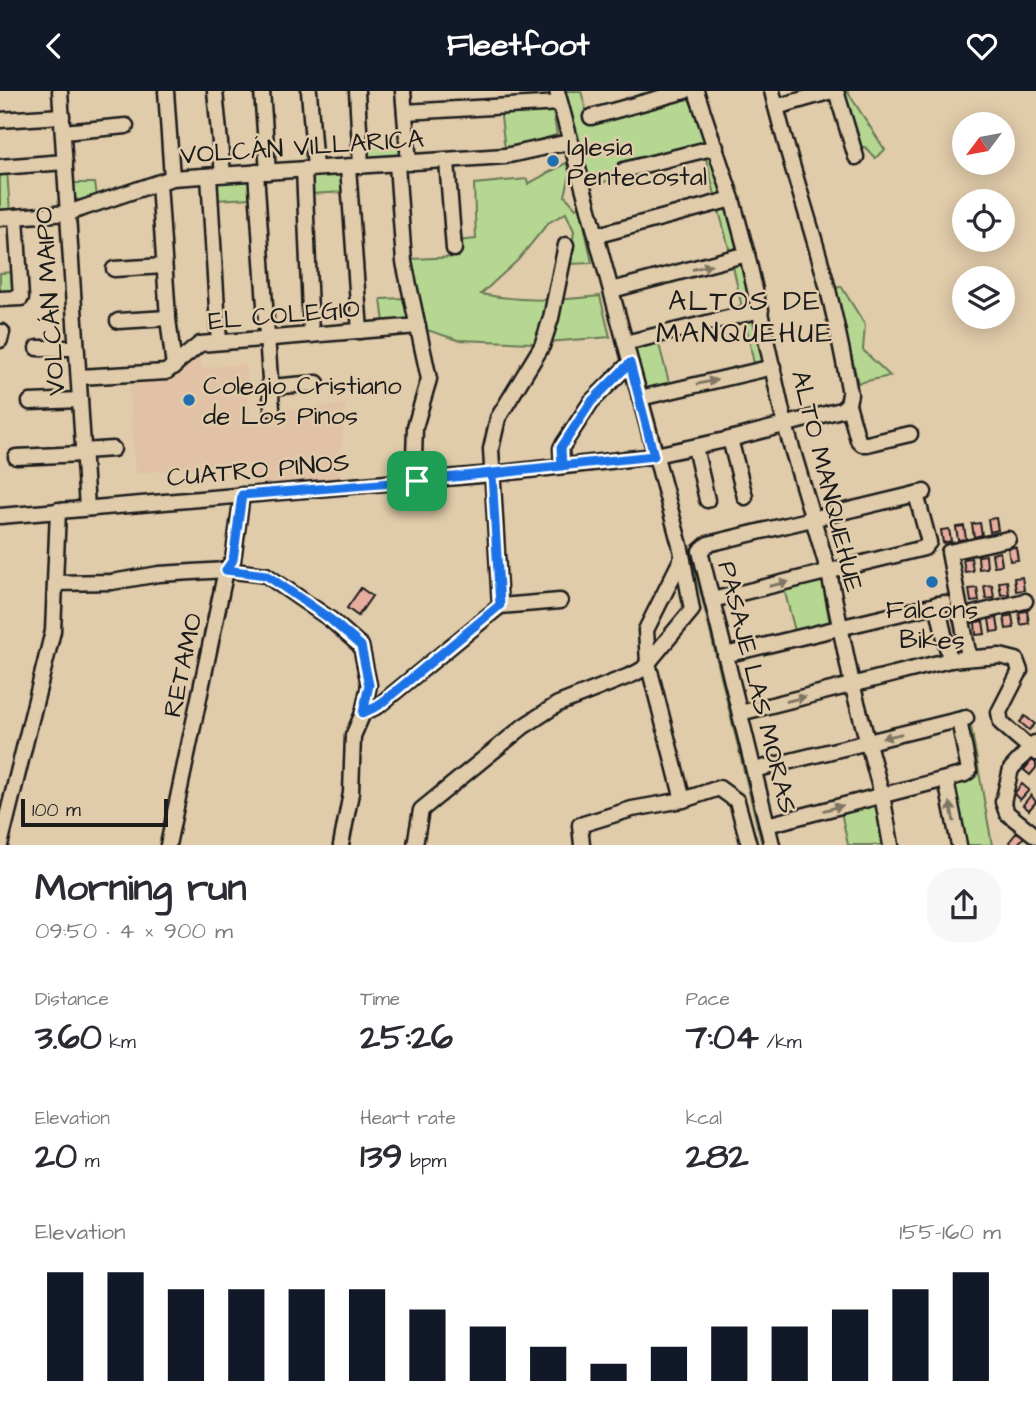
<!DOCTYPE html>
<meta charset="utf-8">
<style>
body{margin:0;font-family:"Architects Daughter",sans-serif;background:#f7f7f7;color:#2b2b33;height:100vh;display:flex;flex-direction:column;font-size:26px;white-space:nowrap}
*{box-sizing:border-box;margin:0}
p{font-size:23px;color:#7c7c81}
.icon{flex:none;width:38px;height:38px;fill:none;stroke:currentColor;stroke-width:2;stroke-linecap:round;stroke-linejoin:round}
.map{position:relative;height:754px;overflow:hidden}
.side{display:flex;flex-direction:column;background:#fff;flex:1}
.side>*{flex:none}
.needle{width:46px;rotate:238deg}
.buttons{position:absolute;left:952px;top:21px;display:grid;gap:14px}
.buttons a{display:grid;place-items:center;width:63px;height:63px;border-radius:50%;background:#fff;box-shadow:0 4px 18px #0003;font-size:35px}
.scale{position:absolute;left:21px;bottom:18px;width:147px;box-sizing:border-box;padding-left:7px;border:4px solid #1c1c1c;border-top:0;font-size:19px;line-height:24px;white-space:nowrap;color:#1c1c1c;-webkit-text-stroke:5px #e0cbaa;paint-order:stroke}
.pin{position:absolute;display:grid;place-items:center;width:60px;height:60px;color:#fff;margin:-30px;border-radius:14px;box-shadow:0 4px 10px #0006}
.round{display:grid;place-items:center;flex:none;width:74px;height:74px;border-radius:28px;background:#f7f7f7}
.summary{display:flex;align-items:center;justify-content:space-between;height:119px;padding:0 35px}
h1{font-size:38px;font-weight:800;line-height:52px}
.stats{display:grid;grid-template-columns:repeat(3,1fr);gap:10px;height:119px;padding:7px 35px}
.stats div{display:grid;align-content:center}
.stats b{font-size:35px;font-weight:800}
.stats small{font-size:19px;font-weight:400}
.stats p{font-size:19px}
.chart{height:196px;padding:14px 35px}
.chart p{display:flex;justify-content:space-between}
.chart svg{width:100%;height:126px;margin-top:7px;stroke:#111827;stroke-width:6}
header{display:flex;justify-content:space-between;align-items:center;height:91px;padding:0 35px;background:#111827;color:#fff;font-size:32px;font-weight:800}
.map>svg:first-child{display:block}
.built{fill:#e2c2a7}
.green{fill:#b5d791;stroke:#687a56;stroke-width:2}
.building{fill:#e7aea0;stroke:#1c1c1c;stroke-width:2}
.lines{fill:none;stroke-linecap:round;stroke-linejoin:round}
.minor-casing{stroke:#1c1c1c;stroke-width:19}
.minor{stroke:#e0cbaa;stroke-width:14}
.oneway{fill:#7e7463}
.route-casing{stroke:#fff;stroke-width:14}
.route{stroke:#1a73e8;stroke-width:9}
.poi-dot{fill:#1f6fb2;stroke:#e0cbaa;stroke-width:2.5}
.labels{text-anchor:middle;stroke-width:5;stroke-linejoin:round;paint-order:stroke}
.street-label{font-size:26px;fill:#1c1c1c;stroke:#e0cbaa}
.poi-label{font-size:26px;fill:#1c1c1c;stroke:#e0cbaa;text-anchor:start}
.neighbourhood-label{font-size:28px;letter-spacing:2px;fill:#1c1c1c;stroke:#e0cbaa}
</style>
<header><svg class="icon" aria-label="back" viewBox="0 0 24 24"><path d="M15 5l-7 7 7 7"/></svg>Fleetfoot<svg class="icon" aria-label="heart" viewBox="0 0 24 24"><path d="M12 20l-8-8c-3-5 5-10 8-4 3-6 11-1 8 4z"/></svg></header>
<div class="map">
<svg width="1036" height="754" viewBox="0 0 1036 754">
<rect width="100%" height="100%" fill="#e0cbaa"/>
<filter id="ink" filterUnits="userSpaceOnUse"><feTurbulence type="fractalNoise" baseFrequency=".0143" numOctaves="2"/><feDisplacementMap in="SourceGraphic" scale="14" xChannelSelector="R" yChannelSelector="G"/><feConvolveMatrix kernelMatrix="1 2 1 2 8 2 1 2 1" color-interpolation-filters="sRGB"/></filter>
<g filter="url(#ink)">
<polygon class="built" points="199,259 202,277 246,273 250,328 276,325 277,319 345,314 339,388 254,393 253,373 135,382 129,289 170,287"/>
<g class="green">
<polygon points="565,0 581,0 589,31 688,5 706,51 618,75 620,86 591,95 576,50"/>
<polygon points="842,0 847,0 885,59 875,67 865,56 856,56"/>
<polygon points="552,15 557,44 505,58 500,18"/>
<polygon points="403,53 403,64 365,67 364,55"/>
<polygon points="709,62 723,106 716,108 705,63"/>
<path d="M566,72l4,11 -5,22 11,12 4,-2 12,57 -22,1 4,-33 -8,-18 -18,10 -30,37 -37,34c40,8 78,7 119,2l10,41 -76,6 -76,-3 -31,-10 -16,-71 48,-2 -1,-16 18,-2 -2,-55 53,-5 1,5z"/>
<polygon points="0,79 7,79 10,121 0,122"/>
<polygon points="345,84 346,101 309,103 307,85"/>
<polygon points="251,88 252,107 215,109 214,90"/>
<polygon points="73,92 95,92 97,105 80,110 74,107"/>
<polygon points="725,114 737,159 730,161 718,116"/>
<polygon points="740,172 751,214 742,217 733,175"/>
<polygon points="13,181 15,203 0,204 0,182"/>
<polygon points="841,195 865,234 863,259 890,285 858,292 835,198"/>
<polygon points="406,207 410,228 407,230 384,232 381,208"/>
<polygon points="754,226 763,269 754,273 745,228"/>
<polygon points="658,250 670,295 645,302 634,256"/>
<polygon points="696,456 769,754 762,754 690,458"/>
<polygon points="822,490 830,533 795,540 784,498"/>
<polygon points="970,630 992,754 963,754 950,692 974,683 963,631"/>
<polygon points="877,711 885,754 848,754 841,721"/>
</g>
<g class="building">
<polygon points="996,427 998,439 990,441 988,428"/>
<polygon points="980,432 982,444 974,446 972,433"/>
<polygon points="964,435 966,448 958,449 956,436"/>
<polygon points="949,438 951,450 943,452 941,439"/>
<polygon points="1016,456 1018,469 1010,470 1008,457"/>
<polygon points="1000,461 1002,474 994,475 992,463"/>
<polygon points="986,464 987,477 979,478 978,465"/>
<polygon points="971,467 973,480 965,481 963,468"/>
<polygon points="1022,486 1024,499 1016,500 1014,487"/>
<polygon points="1007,490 1009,503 1001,504 999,491"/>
<polygon points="992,494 994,507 986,508 984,495"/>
<polygon points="361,497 372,505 358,525 347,517"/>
<polygon points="977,497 979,510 971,511 969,498"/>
<polygon points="1027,520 1029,532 1021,534 1019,521"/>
<polygon points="1012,524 1014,537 1006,538 1004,526"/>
<polygon points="997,527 999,540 991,541 989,528"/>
<polygon points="983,530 985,543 976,544 975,531"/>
<polygon points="1025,625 1035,633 1029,639 1020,631"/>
<polygon points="1032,669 1036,672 1036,677 1030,684 1024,679"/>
<polygon points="1022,693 1029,699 1020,709 1014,703"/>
<polygon points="1031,704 1036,711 1029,719 1023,714"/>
<polygon points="1017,741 1024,746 1017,754 1013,754 1009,751"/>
</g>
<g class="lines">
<defs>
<g id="minor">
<polyline points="60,0 87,417"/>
<polyline points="166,0 172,87"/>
<polyline points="215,0 223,83"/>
<polyline points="262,0 268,81"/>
<polyline points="309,0 315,77"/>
<polyline points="357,0 361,75"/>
<polyline points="403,0 409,72"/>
<polyline points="696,0 732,108 747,163 785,334 829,482 852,593 882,704 891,754"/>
<path d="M772,0c15,63 36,124 53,187 10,38 18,77 25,116l-2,10 10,36 4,4h5l43,-10"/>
<polyline points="836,0 856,66"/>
<polyline points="776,16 832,0"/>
<polyline points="405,21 560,12"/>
<polyline points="591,26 685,0"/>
<polyline points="0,29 62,25"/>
<polyline points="63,41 126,35"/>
<polyline points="447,70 454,158"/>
<polyline points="397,73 404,171 429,288 415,336 414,367 417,390"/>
<polyline points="0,76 65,71"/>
<polyline points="348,76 360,240"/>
<polyline points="304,78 311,244"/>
<polyline points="624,79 716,56"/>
<polyline points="256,81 272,318"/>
<polyline points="209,85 219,251"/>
<polyline points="159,92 168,227 174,276"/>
<polyline points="0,127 68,122 172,87 505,65 569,51"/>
<polyline points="598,144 732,108"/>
<polyline points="114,178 164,175"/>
<polyline points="612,199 747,163"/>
<polyline points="0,208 21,207 16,126"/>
<polyline points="118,230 168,227"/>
<polyline points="0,249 2,241"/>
<polyline points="625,252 761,219"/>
<polyline points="37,257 76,257"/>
<polyline points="79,286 166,281 200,253 418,235"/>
<polyline points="270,296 317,292"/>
<polyline points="640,307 773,276"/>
<polyline points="30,311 80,309"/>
<polyline points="730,348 745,406"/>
<polyline points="695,356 707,409"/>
<polyline points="83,360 113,358"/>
<polyline points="16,366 83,363"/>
<polyline points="562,375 561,357 591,311 630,272"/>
<polyline points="0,425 492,383 646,366 730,348 841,319 848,313"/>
<polyline points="682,467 646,539 648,572 683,709"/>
<polyline points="55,492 112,491 159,483 226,479 266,484 330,528 361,555 369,594 363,622 353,645 351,702 341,754"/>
<polyline points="712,509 924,457 929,451 916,403"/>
<polyline points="937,513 950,569"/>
<polyline points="500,515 491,358 498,327 542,255 551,227 566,154"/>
<polyline points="500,515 560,510"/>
<polyline points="961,526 1025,510"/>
<polyline points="725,564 944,512"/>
<polyline points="969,566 949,461 1008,448"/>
<polyline points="363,622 378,615 500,515"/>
<polyline points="740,622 950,569 1000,565 1016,569 1020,580 999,621 1001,632 1036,662"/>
<polyline points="1035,652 1011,678 1003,711 1007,722 1036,745"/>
<polyline points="754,679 966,627"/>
<polyline points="946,689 959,754"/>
<polyline points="767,734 965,683 969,680 959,629"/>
<polyline points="0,754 53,540 58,419"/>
<polyline points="168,754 226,479 233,469 242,404"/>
<polyline points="415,754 421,719 524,635 558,613 634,583 643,578 692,519 681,458 557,0"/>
<polyline points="582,754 580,734 632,718 683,709 719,697 737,710 749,754"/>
<polyline points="772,754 700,460 708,453 924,401"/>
</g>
</defs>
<use href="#minor" class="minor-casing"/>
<use href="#minor" class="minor"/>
</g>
<defs><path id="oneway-solid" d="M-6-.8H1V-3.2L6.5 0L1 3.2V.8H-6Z" transform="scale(1.75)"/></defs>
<g class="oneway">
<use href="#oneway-solid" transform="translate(702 176) rotate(-15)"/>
<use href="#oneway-solid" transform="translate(707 291) rotate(-13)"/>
<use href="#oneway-solid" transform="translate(779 493) rotate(-13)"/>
<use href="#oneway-solid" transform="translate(796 608) rotate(-14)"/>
<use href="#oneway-solid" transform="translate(892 645) rotate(167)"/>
<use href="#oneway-solid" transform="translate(833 717) rotate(-14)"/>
<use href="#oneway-solid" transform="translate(952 721) rotate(-101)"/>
</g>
</g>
<g class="lines" filter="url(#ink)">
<defs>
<polyline id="route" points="417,390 242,404 233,469 226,479 266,484 330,528 361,555 369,594 363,622 378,615 500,514 492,383 562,375 561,357 591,311 630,272 654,365 417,390"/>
</defs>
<use href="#route" class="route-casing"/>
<use href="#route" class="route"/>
</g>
<g class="poi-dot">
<circle cx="553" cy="70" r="7"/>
<circle cx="189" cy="309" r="7"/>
<circle cx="932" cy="491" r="7"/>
</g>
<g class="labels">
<g class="street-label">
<text transform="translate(302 55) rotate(-4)" y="9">VOLCÁN VILLARICA</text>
<text transform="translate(49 210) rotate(-94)" y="9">VOLCÁN MAIPO</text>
<text transform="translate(284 223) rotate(-5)" y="9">EL COLEGIO</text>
<text transform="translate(258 378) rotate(-5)" y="9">CUATRO PINOS</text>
<text transform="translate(828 390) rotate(76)" y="9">ALTO MANQUEHUE</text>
<text transform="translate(182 574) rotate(-78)" y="9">RETAMO</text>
<text transform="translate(758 596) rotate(76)" y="9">PASAJE LAS MORAS</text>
</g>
<g class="poi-label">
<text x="567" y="64">Iglesia<tspan x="567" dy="30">Pentecostal</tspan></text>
<text x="203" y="303">Colegio Cristiano<tspan x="203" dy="30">de Los Pinos</tspan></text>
<text x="932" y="527" text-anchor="middle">Falcons<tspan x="932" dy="30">Bikes</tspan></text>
</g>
<g class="neighbourhood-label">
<text x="745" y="219">ALTOS DE<tspan x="745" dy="32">MANQUEHUE</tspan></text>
</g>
</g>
</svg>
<div class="buttons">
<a><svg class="needle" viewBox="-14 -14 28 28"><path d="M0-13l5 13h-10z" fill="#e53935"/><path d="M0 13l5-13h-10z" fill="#7c7c81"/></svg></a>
<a><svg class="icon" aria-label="locate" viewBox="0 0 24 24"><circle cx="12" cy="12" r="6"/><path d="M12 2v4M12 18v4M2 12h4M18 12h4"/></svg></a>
<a><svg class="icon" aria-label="layers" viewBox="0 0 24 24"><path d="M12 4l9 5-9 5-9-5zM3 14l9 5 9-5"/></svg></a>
</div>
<div class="scale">100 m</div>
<div class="pin" style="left:417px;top:390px;background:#1e9e55"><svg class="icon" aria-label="arrive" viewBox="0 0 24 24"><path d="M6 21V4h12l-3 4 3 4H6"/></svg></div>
</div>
<section class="side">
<div class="summary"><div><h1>Morning run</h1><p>09:50 · 4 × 900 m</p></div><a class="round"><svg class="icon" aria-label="share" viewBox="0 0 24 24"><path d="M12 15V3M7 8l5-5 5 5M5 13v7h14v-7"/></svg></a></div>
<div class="stats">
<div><p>Distance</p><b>3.60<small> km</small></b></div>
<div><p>Time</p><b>25:26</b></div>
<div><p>Pace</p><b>7:04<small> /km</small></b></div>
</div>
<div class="stats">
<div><p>Elevation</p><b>20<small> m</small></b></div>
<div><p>Heart rate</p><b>139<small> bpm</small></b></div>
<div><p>kcal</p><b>282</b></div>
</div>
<div class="chart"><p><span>Elevation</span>155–160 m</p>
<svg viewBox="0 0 160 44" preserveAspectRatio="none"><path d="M5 44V6M15 44V6M25 44V12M35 44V12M45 44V12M55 44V12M65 44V19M75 44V25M85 44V32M95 44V38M105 44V32M115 44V25M125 44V25M135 44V19M145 44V12M155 44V6"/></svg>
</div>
</section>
